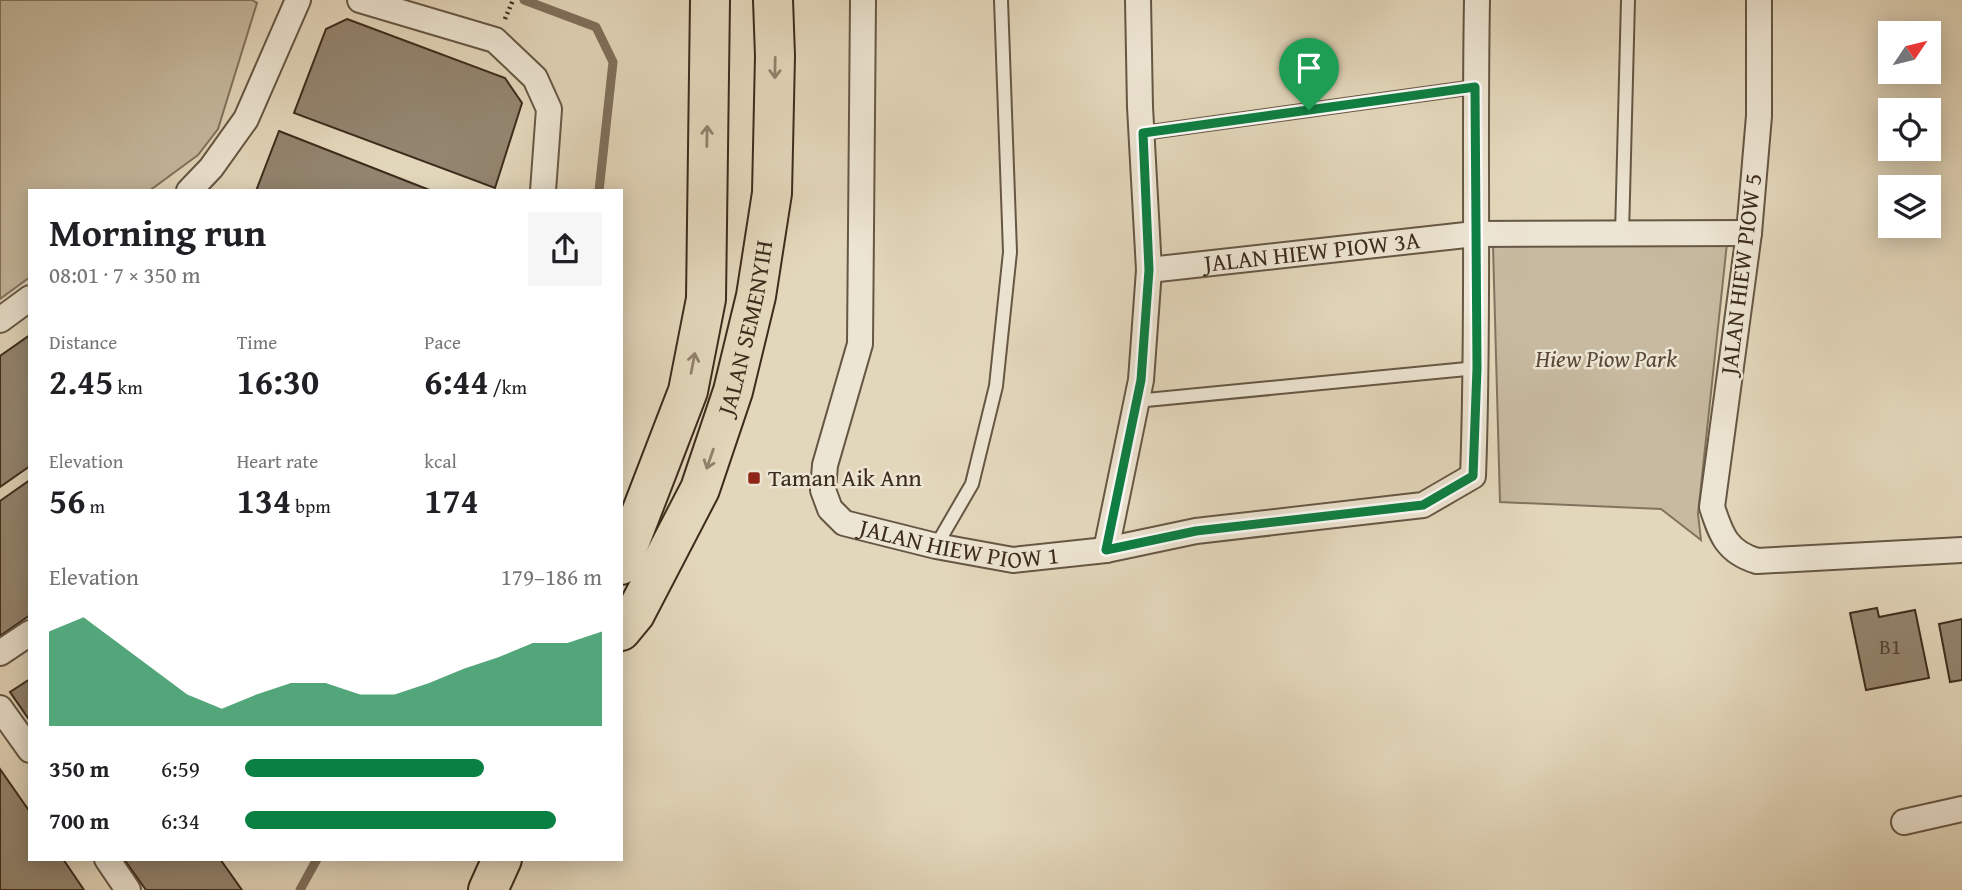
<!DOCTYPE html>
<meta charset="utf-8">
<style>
body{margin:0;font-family:"Gentium Book Plus",serif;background:#f6f6f6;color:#202124;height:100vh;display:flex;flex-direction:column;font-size:26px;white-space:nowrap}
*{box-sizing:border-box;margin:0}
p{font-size:23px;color:#757577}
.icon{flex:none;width:38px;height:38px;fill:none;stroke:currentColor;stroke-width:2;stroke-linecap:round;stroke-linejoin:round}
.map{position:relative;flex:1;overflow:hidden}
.panel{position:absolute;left:28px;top:189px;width:595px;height:672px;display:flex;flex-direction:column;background:#fff;border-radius:0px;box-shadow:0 4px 18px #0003}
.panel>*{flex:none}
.needle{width:46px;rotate:55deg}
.fabs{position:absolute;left:1878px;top:21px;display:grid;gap:14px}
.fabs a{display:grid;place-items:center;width:63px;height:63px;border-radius:0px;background:#fff;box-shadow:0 4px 18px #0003;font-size:35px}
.pin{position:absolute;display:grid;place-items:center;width:60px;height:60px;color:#fff;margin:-72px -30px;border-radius:50% 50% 50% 0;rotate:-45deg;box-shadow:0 0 7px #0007}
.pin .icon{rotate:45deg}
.round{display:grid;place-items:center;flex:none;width:74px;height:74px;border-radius:0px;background:#f6f6f6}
.overview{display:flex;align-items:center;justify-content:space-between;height:119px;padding:0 21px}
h1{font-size:38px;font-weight:800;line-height:52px}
.stats{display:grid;grid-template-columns:repeat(3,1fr);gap:10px;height:119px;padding:7px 21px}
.stats div{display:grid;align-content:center}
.stats b{font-size:35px;font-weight:800}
.stats small{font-size:19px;font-weight:400}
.stats p{font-size:19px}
.chart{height:196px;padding:14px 21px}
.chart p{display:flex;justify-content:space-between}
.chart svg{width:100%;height:126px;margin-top:7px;fill:#0b8043;opacity:.7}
ul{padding:0 21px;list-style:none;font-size:23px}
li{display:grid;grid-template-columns:112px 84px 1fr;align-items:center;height:52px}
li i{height:18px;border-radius:9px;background:#0b8043}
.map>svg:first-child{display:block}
.green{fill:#c7baa0;stroke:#82735e;stroke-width:2}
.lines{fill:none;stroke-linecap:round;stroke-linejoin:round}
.stream{stroke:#7f705b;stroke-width:9}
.building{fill:#93856f;stroke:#3d2c1d;stroke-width:2}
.lane-casing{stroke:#665744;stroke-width:16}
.street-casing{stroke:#665744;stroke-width:28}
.primary-casing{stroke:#3d2c1d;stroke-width:42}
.path{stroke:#3d2c1d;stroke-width:4.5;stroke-dasharray:2 3.5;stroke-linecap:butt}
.lane{stroke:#ede5d3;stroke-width:12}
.street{stroke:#ede5d3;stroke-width:24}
.primary{stroke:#e3d7bb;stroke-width:38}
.oneway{stroke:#90826c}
.route-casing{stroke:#fff;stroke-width:14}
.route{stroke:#0b8043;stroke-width:9}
.poi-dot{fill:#8f2418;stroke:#ede5d3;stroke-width:2.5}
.labels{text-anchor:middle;stroke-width:5;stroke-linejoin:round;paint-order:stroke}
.number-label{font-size:21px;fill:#524232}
.street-label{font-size:24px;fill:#3d2c1d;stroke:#ede5d3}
.park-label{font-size:24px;font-style:italic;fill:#594837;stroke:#ede5d3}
.poi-label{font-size:24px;fill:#3d2c1d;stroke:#ede5d3;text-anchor:start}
</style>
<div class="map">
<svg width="1962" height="890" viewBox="0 0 1962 890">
<rect width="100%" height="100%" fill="#e3d7bb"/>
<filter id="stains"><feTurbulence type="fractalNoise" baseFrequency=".00286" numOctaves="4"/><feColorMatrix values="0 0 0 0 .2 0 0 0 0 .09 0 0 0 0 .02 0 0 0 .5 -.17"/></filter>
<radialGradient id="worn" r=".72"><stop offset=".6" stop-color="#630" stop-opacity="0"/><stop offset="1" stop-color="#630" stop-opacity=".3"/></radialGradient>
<g class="green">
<polygon points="0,0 252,0 257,3 218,129 198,155 149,191 30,191 30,277 0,299"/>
<polygon points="1727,243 1698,514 1701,540 1661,509 1500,502 1493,246"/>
</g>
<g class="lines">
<g class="stream">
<polyline points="524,0 596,27 613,62 599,191"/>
<polyline points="300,890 317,859"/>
</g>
</g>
<g class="building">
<polygon points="347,19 505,78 522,103 495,188 294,113 326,29"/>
<polygon points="279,131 432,191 256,191"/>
<polygon points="30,335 30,466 0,487 0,356"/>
<polygon points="30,480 30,615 0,636 0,501"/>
<polygon points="1877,608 1879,617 1915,610 1929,678 1866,690 1850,613"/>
<polygon points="1962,619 1962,680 1950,682 1939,624"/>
<polygon points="30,679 30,721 10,692"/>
<polygon points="0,769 30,812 30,859 63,859 84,890 0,890"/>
<polygon points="124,859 220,859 242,890 146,890"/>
</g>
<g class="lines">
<defs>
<g id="lane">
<polyline points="1143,133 1475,87"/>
<polyline points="1622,234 1628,0"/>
<polyline points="1136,401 1477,368"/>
<polyline points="936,546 972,484 996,386 1010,252 1001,0"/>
</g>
<g id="street">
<polyline points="360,0 495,40 535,78 549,109 543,191"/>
<path id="s1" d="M863,0l-3,344 -35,121 -2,25 7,19 14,14 92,23 77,14 93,-10 90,-19 227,-26 50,-29c6,-158 1,-317 4,-476"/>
<path d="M1759,0v116l-10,117 -37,274c9,28 15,45 45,54l205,-11"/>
<polyline points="189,191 211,168 246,119 298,0"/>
<path id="s2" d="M1149,270l326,-36 274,-1"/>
<polyline points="0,320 30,298"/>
<polyline points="1106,550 1141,380 1149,270 1140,107 1138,0"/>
<polyline points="0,653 30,633"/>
<polyline points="0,708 30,750"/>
<polyline points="1904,822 1962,809"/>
<polyline points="107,859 128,890"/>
</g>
<g id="primary">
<polyline points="621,565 688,391 706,299 710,0"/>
<path id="s3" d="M621,631l14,-17 65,-125 33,-98 23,-95 16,-103 3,-137 -2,-56"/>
<polyline points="488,890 502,859"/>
</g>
</defs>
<use href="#lane" class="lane-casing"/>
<use href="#street" class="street-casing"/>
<use href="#primary" class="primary-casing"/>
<polyline class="path" points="505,19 513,0"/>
<use href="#lane" class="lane"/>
<use href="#street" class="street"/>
<use href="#primary" class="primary"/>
</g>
<defs><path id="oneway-shaft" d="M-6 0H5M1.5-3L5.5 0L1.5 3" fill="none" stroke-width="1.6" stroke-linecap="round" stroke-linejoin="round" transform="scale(1.75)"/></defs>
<g class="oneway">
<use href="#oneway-shaft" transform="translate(775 68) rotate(91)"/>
<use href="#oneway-shaft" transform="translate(707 136) rotate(-89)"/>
<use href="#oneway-shaft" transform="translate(693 363) rotate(-79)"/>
<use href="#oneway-shaft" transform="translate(710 459) rotate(109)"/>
</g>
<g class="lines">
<defs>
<polygon id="route" points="1475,87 1477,368 1473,476 1423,505 1196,531 1106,550 1141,380 1149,270 1143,133"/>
</defs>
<use href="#route" class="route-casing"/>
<use href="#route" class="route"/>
</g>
<rect class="poi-dot" x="747" y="471" width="14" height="14" rx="3.5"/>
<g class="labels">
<g class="number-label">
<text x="1890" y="654">B1</text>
</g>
<g class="street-label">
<text dy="8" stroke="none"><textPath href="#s2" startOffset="164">JALAN HIEW PIOW 3A</textPath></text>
<text transform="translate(1741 274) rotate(-83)" y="8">JALAN HIEW PIOW 5</text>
<text dy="8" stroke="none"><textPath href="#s3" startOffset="331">JALAN SEMENYIH</textPath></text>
<text dy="8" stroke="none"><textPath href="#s1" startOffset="653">JALAN HIEW PIOW 1</textPath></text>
</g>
<g class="park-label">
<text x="1606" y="367">Hiew Piow Park</text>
</g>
<g class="poi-label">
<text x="768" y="486">Taman Aik Ann</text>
</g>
</g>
<rect width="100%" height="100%" filter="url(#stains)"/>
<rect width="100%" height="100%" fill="url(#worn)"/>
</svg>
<div class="fabs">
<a><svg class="needle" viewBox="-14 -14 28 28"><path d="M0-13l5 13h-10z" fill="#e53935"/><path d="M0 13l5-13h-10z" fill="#757577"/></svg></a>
<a><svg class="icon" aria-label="locate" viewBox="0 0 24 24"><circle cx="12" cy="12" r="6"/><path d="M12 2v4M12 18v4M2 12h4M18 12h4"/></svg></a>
<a><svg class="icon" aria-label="layers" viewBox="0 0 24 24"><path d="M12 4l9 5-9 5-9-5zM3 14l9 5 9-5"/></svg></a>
</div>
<div class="pin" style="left:1309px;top:110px;background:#1e9e55"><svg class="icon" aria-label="arrive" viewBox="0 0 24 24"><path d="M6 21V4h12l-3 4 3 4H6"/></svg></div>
<section class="panel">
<div class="overview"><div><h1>Morning run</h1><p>08:01 · 7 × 350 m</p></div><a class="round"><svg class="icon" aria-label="share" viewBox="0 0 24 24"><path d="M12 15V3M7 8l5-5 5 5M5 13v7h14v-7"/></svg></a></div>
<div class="stats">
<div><p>Distance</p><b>2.45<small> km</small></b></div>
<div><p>Time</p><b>16:30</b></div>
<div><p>Pace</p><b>6:44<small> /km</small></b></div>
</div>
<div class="stats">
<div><p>Elevation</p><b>56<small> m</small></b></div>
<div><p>Heart rate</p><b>134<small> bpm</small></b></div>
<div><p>kcal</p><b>174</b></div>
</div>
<div class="chart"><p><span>Elevation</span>179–186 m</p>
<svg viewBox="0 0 160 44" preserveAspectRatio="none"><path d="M0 44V11L10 6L20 15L30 24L40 33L50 38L60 33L70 29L80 29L90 33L100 33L110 29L120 24L130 20L140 15L150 15L160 11V44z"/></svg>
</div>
<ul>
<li><b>350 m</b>6:59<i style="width:67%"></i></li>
<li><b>700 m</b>6:34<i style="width:87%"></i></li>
</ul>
</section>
</div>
